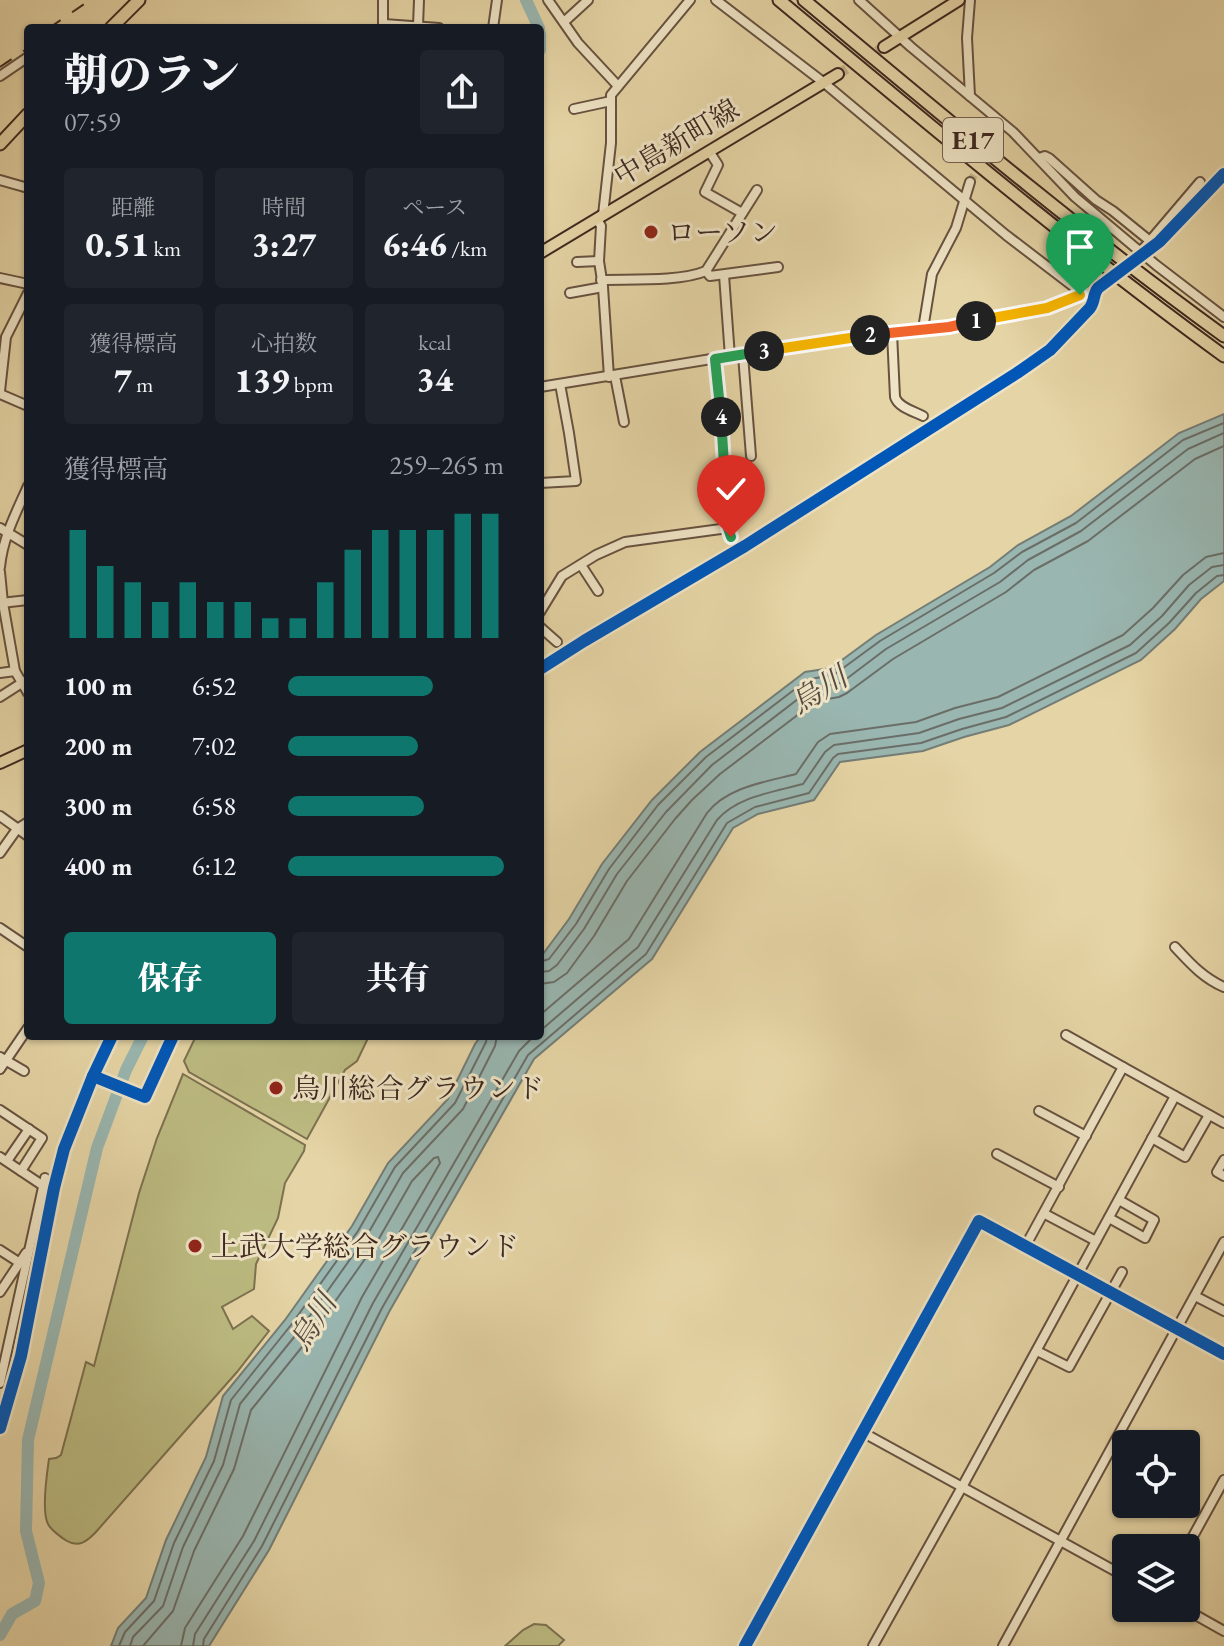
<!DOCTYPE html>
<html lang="ja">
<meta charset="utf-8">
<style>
body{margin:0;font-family:"EB Garamond","Noto Serif JP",serif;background:#20242c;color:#f1f3f6;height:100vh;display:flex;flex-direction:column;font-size:30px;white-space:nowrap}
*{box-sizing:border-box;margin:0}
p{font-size:26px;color:#9ea1a6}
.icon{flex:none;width:44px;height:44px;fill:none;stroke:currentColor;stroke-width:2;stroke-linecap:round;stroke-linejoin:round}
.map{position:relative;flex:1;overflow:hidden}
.panel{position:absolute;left:24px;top:24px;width:520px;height:1016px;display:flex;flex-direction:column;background:#171b24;border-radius:8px;box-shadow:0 2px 6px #0004}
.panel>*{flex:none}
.buttons{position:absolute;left:1112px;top:1430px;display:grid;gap:16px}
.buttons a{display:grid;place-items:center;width:88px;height:88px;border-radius:8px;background:#171b24;box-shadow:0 2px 6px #0004;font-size:40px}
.pin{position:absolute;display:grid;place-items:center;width:68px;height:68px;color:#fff;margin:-82px -34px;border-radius:50% 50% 50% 0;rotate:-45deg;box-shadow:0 0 8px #0007}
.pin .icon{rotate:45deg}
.km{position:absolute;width:40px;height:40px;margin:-20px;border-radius:50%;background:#222;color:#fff;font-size:22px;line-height:40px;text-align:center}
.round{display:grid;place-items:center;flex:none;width:84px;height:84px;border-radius:8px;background:#20242c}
.head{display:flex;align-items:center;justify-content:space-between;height:136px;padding:0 40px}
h1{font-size:44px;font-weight:800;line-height:60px}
.metrics{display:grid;grid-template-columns:repeat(3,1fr);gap:12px;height:136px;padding:8px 40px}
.metrics div{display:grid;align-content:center;border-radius:8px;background:#20242c;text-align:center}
.metrics b{font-size:34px;font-weight:800}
.metrics small{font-size:22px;font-weight:400}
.metrics p{font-size:22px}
.chart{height:224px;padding:16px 40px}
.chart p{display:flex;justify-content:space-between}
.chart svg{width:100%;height:144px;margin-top:8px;stroke:#0f766e;stroke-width:6}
.action{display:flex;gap:16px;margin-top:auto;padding:16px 40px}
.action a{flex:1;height:92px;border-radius:8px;background:#0f766e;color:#fff;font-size:32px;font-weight:800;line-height:92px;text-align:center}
.action a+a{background:#20242c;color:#f1f3f6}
ul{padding:0 40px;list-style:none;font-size:26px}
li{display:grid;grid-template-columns:128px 96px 1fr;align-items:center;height:60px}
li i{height:20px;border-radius:10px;background:#0f766e}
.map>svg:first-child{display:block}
.green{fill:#bcbb81;stroke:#7c7150;stroke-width:2}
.water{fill:#99b6b0;stroke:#747d76;stroke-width:2}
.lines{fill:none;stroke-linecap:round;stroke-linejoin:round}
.shore{stroke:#6b6e68;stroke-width:2}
.river{stroke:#99b6b0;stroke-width:12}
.minor-tunnel{stroke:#c3b18a;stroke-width:8;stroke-dasharray:8 4;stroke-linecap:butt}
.major-tunnel{stroke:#c3b18a;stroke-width:10;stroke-dasharray:10 5;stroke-linecap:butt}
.minor-casing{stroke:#675240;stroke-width:12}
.major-casing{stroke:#3d271f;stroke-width:14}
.highway-casing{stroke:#3d271f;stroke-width:15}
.minor{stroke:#eee3c4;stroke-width:8}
.major{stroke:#e5d4a5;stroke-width:10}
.highway{stroke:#e5d4a5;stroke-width:11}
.rail{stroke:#3d271f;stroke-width:2;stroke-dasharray:14 14;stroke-linecap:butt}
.cycleway-casing{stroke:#eee3c4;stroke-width:17}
.cycleway{stroke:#0057b8;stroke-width:12}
.split-1-casing{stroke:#fff;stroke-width:16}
.split-2-casing{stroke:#fff;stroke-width:16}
.split-3-casing{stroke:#fff;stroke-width:16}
.split-4-casing{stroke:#fff;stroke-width:16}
.split-5-casing{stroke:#fff;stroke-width:16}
.split-1{stroke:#f5b400;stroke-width:10}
.split-2{stroke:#f0652b;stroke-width:10}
.split-3{stroke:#f5b400;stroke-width:10}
.split-4{stroke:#22a559;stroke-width:10}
.split-5{stroke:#22a559;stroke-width:10}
.poi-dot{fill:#8f2418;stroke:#eee3c4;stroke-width:3}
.labels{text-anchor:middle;stroke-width:6;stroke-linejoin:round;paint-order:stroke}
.shield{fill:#eee3c4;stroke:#725f50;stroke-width:2}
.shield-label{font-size:26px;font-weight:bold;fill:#3d271f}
.street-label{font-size:28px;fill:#3d271f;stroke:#eee3c4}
.poi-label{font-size:28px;fill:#3d271f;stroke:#eee3c4;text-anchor:start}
.water-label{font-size:30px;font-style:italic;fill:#544b43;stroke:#eee3c4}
</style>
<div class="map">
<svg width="1224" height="1646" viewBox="0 0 1224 1646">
<rect width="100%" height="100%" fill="#e5d4a5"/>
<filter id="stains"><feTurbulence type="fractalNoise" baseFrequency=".0025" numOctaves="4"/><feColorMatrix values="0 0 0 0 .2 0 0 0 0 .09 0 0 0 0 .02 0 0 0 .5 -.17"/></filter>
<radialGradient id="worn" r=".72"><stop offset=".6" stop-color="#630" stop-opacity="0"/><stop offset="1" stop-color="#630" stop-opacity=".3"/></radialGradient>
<g class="green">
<polygon points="196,1036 369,1036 357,1061 345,1070 307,1139 189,1072 184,1061"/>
<path d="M183,1074l122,71 -1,6 -19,32 -7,35 -22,46 -2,25 -32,18 11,22 19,-13 17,15 -32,41 -142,161c-8,8 -16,15 -28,8 -5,-3 -16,-11 -19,-17 -7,-13 -1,-51 1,-65l7,-1 5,-3 25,-93 8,4 45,-173 18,-55z"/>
<polygon points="534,1624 546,1625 564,1640 558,1646 505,1646 523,1630"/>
</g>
<polygon class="water" points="1224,414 1224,581 1201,599 1175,629 1141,660 1009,725 964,737 923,751 840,762 814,800 758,814 733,828 652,959 534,1059 389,1312 269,1550 209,1646 111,1646 118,1628 146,1598 166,1540 206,1457 223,1396 285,1320 352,1226 388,1163 448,1099 475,1044 481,1036 540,1036 540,958 569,919 602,864 652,800 700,752 805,672 831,668 876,635 990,567 1018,545 1071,516 1179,433"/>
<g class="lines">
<g class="shore">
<polyline points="540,962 549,959 576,924 609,869 658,805 706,757 807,680 835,674 880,641 994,573 1022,552 1076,523 1183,440 1224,423"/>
<polyline points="540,972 549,971 557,965 584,929 617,874 666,812 712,765 811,689 841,683 886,649 1000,582 1028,560 1081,531 1188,449 1224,433"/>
<polyline points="540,984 554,982 567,973 594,936 627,881 675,819 692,800 720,774 816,701 839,697 847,693 893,659 1006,592 1034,570 1088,541 1195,459 1224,446"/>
<path d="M540,1015l89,-76 78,-126c20,-26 58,-31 89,-39l22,-32 12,-8 86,-12 39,-14 43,-11 125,-62 30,-27 30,-33 23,-18 18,-4"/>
<path d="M540,1031l98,-84 79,-127c21,-24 57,-28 86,-36l22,-32 9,-7 85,-12 40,-14 43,-11 128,-63 32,-29 27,-31 23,-18 12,-2"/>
<polyline points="119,1646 125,1632 154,1601 174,1543 214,1461 231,1400 291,1325 358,1231 395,1167 455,1103 486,1042 487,1036"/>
<polyline points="130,1646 133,1637 163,1606 183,1547 223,1465 240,1404 299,1331 366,1237 403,1173 463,1109 495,1046 497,1036"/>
<polyline points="143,1646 173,1611 194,1551 234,1469 251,1410 310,1337 377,1242 412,1181 434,1158 438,1157 440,1163 362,1297 243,1536 185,1628 181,1646"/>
<polyline points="193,1646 195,1634 254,1541 373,1303 519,1051 534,1036"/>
<polyline points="203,1646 204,1639 262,1546 382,1308 528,1055 646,954 727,823 755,807 809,793 833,758 838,754 921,743 962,729 1006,717 1136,653 1169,623 1196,593 1217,576 1224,575"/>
</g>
<g class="river">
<polyline points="526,0 539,28"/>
<polyline points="540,34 540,50"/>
<polyline points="0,1635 12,1614 35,1601 39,1583 26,1531 28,1440 97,1148 126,1070 143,1036"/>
</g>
<g class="minor-tunnel">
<polyline points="970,182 1003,124"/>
<polyline points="1098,284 1143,249"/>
</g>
<polyline class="major-tunnel" points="838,74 884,47"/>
<defs>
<g id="minor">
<polyline points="548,0 578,43 618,86"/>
<polyline points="716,0 823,82 1006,235 1078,290 1080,295"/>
<polyline points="859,0 911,47 1013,132 1075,197 1156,265 1224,317"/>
<polyline points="564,22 588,0"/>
<polyline points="384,24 439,28"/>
<polyline points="418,26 419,0"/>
<polyline points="383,27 383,0"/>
<polyline points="493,28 497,0"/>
<polyline points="0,76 28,57"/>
<polyline points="970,96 967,38 970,0"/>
<polyline points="574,109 611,101"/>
<polyline points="709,151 718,165 705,192 742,213"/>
<polyline points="1039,158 1045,156 1049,158 1096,200 1113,211 1150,241"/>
<polyline points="0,180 28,188"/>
<polyline points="603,215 611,143 611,95 690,0"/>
<polyline points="597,219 601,226 599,261 603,287 609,377"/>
<polyline points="1143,249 1200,182"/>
<polyline points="577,262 599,261"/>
<polyline points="706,271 710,276 778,267"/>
<polyline points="724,275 730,357"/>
<polyline points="0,278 28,284"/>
<path d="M601,280c30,-1 78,2 105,-9l51,-81"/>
<polyline points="570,293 603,287"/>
<polyline points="923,329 932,274 956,228 970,182"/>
<path d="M892,333l3,64c3,10 18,14 28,19"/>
<polyline points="743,355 751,456"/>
<polyline points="715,359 720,399 728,528 731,537"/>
<polyline points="615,376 624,422"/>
<polyline points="540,387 846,337 949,327 1047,308 1092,290 1098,284"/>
<polyline points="0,391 6,337 28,293"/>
<polyline points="0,394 28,406"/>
<polyline points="540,483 576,481 569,433 560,384"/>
<polyline points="0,528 28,545"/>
<polyline points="581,565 598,591"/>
<path d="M0,567c3,-30 16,-54 28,-81"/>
<polyline points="0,572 3,603 15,671 28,693"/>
<polyline points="1,603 28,600"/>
<polyline points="540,612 562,576 596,555 625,542 728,528"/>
<polyline points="540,627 557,642"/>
<polyline points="0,673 15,671"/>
<polyline points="0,697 28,679"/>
<polyline points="0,816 28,836"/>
<polyline points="0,853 17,829 28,822"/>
<polyline points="0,928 28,947"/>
<path d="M1175,947c15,16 28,31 49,40"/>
<polyline points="1066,1035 1123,1067"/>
<polyline points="0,1057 24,1071"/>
<polyline points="0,1069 28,1028"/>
<polyline points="0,1110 42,1138 21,1171"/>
<polyline points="1039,1111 1086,1136"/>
<polyline points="1152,1138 1185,1157 1209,1115"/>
<polyline points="997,1154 1059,1187"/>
<polyline points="0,1157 42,1185"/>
<polyline points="1224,1160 1217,1172 1224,1176"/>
<polyline points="7,1161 29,1129"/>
<polyline points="1045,1214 1096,1241"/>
<polyline points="1109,1218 1145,1238 1154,1220 1119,1200"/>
<polyline points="1026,1245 1123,1067 1224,1123"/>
<polyline points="0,1250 20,1263"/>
<polyline points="0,1292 26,1253"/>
<polyline points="1195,1296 1224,1311"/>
<polyline points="1037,1351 1069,1367 1122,1272"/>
<polyline points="0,1383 45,1178"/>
<polyline points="862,1432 1126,1577"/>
<polyline points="1186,1549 1224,1480"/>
<polyline points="1183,1608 1224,1631"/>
<polyline points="745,1646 979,1221 1224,1354"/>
<polyline points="873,1646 962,1487 1175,1096"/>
<polyline points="1003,1646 1224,1242"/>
</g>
<g id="major">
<polyline points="884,47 959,0"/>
<polyline points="540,253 838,74"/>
<polyline points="0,763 28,750"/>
</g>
<g id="highway">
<path d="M779,0c146,121 291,244 445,356"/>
<path d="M804,0c138,115 275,231 420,336"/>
<polyline points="111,28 139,0"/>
<polyline points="0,144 28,114"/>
</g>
</defs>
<use href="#minor" class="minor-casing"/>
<use href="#major" class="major-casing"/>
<use href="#highway" class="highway-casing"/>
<use href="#minor" class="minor"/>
<use href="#major" class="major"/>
<use href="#highway" class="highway"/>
<g class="rail">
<polyline points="49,28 90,0"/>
<polyline points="0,67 28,48"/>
</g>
<defs>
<g id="cycleway">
<path d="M540,669l44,-28 161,-95 272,-173 33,-23 40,-42c5,-7 3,-14 8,-20l61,-46 65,-68"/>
<polyline points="93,1076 145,1097 173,1036"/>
<polyline points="0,1428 21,1356 54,1188 64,1149 93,1076 112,1036"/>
<polyline points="745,1646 979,1221 1224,1354"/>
</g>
</defs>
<use href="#cycleway" class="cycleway-casing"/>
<use href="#cycleway" class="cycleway"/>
</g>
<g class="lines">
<defs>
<polyline id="split-1" points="976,321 1047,308 1080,295"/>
<polyline id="split-2" points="870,335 949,327 976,321"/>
<polyline id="split-3" points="764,351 870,335"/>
<polyline id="split-4" points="721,417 715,359 764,351"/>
<polyline id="split-5" points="721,417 728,528 731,537"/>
</defs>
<use href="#split-1" class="split-1-casing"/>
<use href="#split-2" class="split-2-casing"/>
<use href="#split-3" class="split-3-casing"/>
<use href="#split-4" class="split-4-casing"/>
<use href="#split-5" class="split-5-casing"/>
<use href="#split-1" class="split-1"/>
<use href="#split-2" class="split-2"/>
<use href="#split-3" class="split-3"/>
<use href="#split-4" class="split-4"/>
<use href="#split-5" class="split-5"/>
</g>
<g class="poi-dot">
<circle cx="651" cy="232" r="8"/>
<circle cx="276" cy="1088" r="8"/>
<circle cx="195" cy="1246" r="8"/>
</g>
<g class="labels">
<rect class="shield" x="943" y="118" width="60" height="44" rx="6"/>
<g class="shield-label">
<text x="973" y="149">E17</text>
</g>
<g class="street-label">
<text transform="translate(676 142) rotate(-31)" y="10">中島新町線</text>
</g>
<g class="poi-label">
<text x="667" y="242">ローソン</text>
<text x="292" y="1098">烏川総合グラウンド</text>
<text x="211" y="1256">上武大学総合グラウンド</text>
</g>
<g class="water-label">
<text transform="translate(819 690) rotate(-32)" y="10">烏川</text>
<text transform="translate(313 1322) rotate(-58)" y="10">烏川</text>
</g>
</g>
<rect width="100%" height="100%" filter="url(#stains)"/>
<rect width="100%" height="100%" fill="url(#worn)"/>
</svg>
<div class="buttons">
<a><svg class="icon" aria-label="locate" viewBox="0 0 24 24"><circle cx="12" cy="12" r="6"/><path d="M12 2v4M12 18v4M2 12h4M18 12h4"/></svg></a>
<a><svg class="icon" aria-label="layers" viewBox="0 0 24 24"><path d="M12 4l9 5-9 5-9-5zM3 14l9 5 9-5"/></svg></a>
</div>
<div class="pin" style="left:1080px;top:295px;background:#1e9e55"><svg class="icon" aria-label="arrive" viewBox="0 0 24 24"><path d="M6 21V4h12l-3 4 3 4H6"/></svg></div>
<div class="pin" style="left:731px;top:537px;background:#d93025"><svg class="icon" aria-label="check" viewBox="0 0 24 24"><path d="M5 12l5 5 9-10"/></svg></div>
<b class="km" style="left:976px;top:321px">1</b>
<b class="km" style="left:870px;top:335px">2</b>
<b class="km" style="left:764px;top:351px">3</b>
<b class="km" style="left:721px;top:417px">4</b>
<section class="panel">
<div class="head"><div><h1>朝のラン</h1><p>07:59</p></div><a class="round"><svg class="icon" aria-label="share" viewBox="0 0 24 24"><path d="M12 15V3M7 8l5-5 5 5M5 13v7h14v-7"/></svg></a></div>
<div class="metrics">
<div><p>距離</p><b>0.51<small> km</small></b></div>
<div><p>時間</p><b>3:27</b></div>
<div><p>ペース</p><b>6:46<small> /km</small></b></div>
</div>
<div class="metrics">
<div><p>獲得標高</p><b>7<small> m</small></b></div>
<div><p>心拍数</p><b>139<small> bpm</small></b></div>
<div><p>kcal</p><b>34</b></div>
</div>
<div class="chart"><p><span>獲得標高</span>259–265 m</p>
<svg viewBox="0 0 160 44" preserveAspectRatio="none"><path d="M5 44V11M15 44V22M25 44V27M35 44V33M45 44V27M55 44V33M65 44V33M75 44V38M85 44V38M95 44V27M105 44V17M115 44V11M125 44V11M135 44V11M145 44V6M155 44V6"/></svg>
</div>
<ul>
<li><b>100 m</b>6:52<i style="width:67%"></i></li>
<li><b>200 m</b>7:02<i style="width:60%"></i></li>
<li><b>300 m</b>6:58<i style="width:63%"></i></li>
<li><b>400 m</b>6:12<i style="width:100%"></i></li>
</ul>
<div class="action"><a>保存</a><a>共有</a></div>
</section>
</div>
